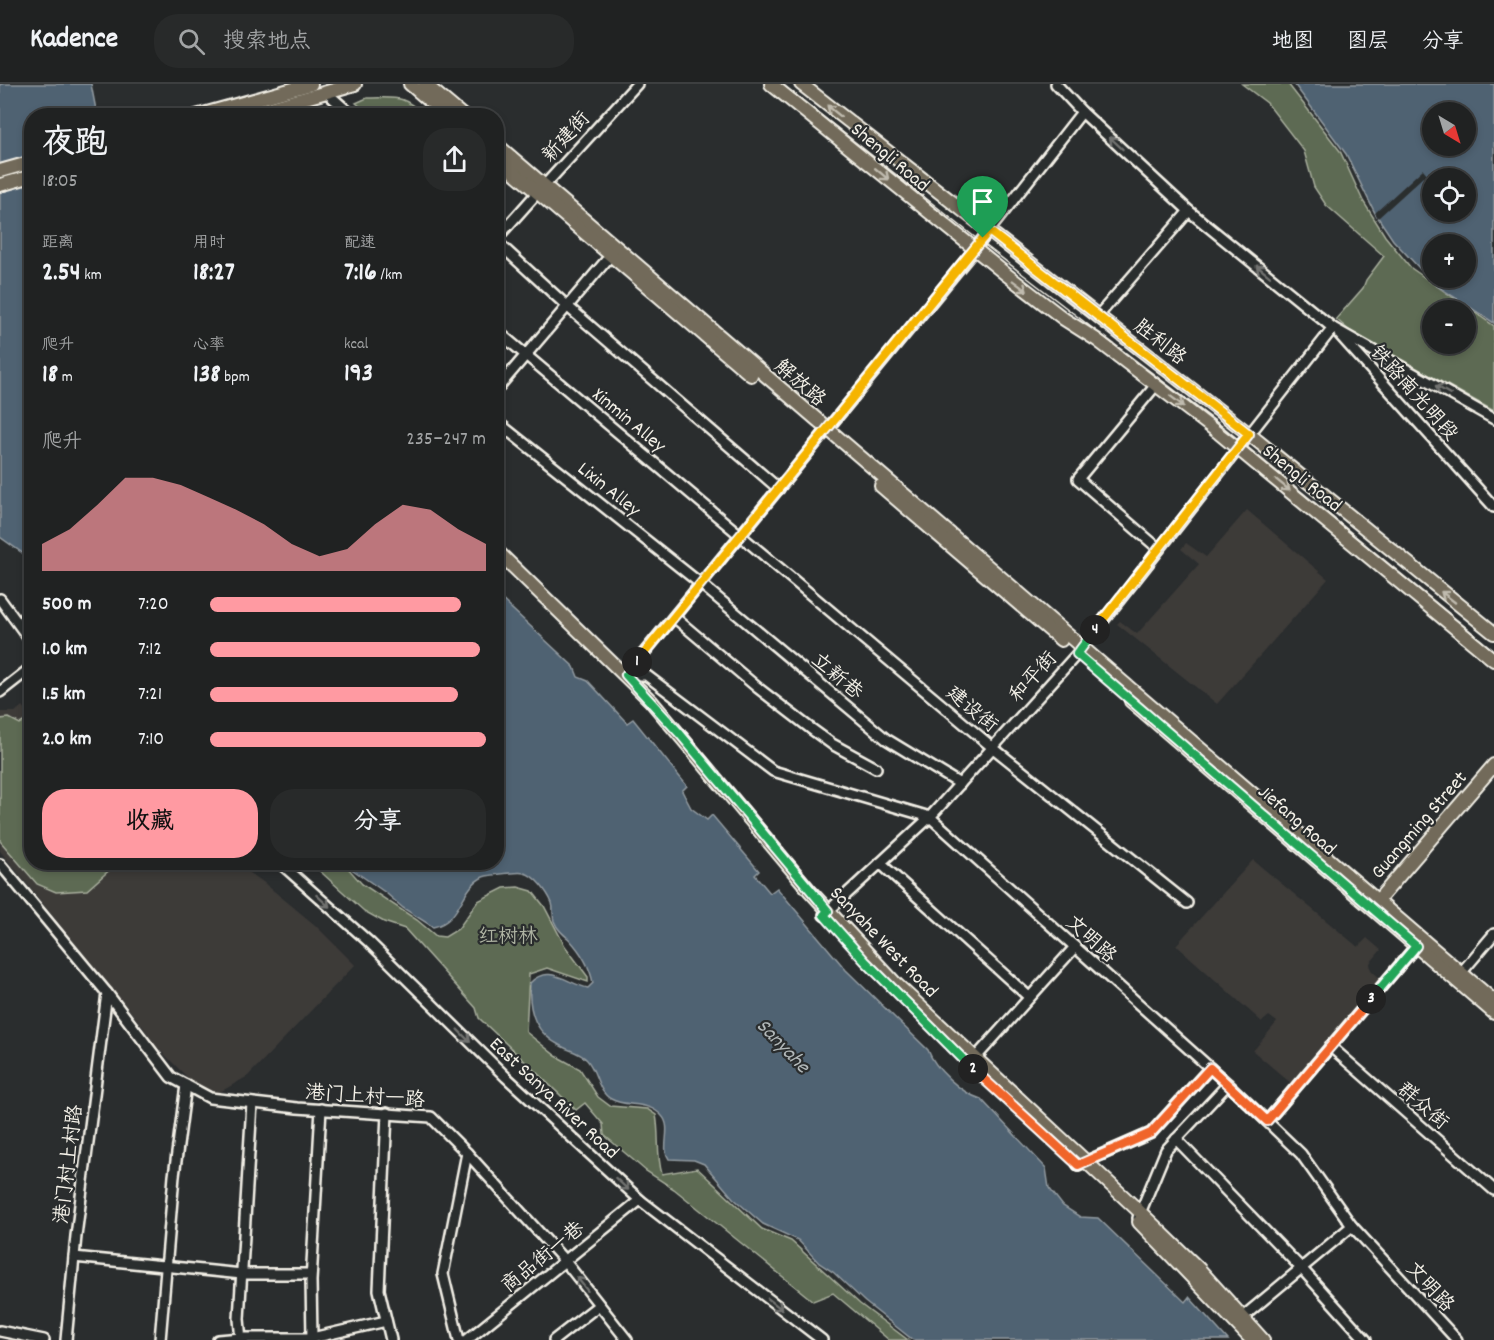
<!DOCTYPE html>
<html lang="zh">
<meta charset="utf-8">
<style>
body{margin:0;font-family:Dekko,"LXGW WenKai TC",sans-serif;background:#282a2a;color:#f1f3f6;height:100vh;display:flex;flex-direction:column;font-size:22px;white-space:nowrap}
*{box-sizing:border-box;margin:0}
p{font-size:20px;color:#a2a4a5}
.icon{flex:none;width:33px;height:33px;fill:none;stroke:currentColor;stroke-width:2;stroke-linecap:round;stroke-linejoin:round}
.map{position:relative;flex:1;overflow:hidden}
.side{position:absolute;left:24px;top:24px;width:480px;height:762px;display:flex;flex-direction:column;background:#202222;border-radius:24px;box-shadow:0 3px 9px #0003,0 0 0 2px #3d3f40}
.side>*{flex:none}
.needle{width:39px;rotate:142deg}
.fabs{position:absolute;left:1422px;top:18px;display:grid;gap:12px}
.fabs a{display:grid;place-items:center;width:54px;height:54px;border-radius:50%;background:#202222;box-shadow:0 3px 9px #0003,0 0 0 2px #3d3f40;font-size:30px}
.pin{position:absolute;display:grid;place-items:center;width:51px;height:51px;color:#fff;margin:-62px -26px;border-radius:50% 50% 50% 0;rotate:-45deg;box-shadow:0 0 6px #0007}
.pin .icon{rotate:45deg}
.km{position:absolute;width:30px;height:30px;margin:-15px;border-radius:50%;background:#222;color:#fff;font-size:16px;line-height:30px;text-align:center}
.round{display:grid;place-items:center;flex:none;width:63px;height:63px;border-radius:24px;background:#282a2a}
.overview{display:flex;align-items:center;justify-content:space-between;height:102px;padding:0 18px}
h1{font-size:33px;font-weight:700;line-height:45px}
.metrics{display:grid;grid-template-columns:repeat(3,1fr);gap:9px;height:102px;padding:6px 18px}
.metrics div{display:grid;align-content:center}
.metrics b{font-size:26px;font-weight:700}
.metrics small{font-size:16px;font-weight:400}
.metrics p{font-size:16px}
.chart{height:168px;padding:12px 18px}
.chart p{display:flex;justify-content:space-between}
.chart svg{width:100%;height:108px;margin-top:6px;fill:#ff9aa2;opacity:.7}
.cta{display:flex;gap:12px;margin-top:auto;padding:12px 18px}
.cta a{flex:1;height:69px;border-radius:24px;background:#ff9aa2;color:#111;font-size:24px;font-weight:700;line-height:69px;text-align:center}
.cta a+a{background:#282a2a;color:#f1f3f6}
ul{padding:0 18px;list-style:none;font-size:20px}
li{display:grid;grid-template-columns:96px 72px 1fr;align-items:center;height:45px}
li i{height:15px;border-radius:8px;background:#ff9aa2}
header{display:flex;align-items:center;gap:36px;box-sizing:border-box;height:84px;padding:0 30px;background:#202222;border-bottom:2px solid #3d3f40}
header strong{font-size:28px}
nav{display:flex;gap:33px;margin-inline-start:auto;font-size:21px}
.search{width:420px;height:54px;background:#282a2a;display:flex;align-items:center;gap:15px;box-sizing:border-box;padding:0 21px;border-radius:24px;color:#a2a4a5;font-size:22px}
.map>svg:first-child{display:block}
.built{fill:#3c3a38}
.green{fill:#5d6b52;stroke:#a8ae9d;stroke-width:1.5;fill-rule:evenodd}
.water{fill:#506272;stroke:#929ba1;stroke-width:1.5;fill-rule:evenodd}
.pier{fill:#2a2d2e}
.lines{fill:none;stroke-linecap:round;stroke-linejoin:round}
.minor-casing{stroke:#f4f1e8;stroke-width:14}
.major-casing{stroke:#f4f1e8;stroke-width:16}
.minor{stroke:#2a2d2e;stroke-width:9}
.major{stroke:#726b5a;stroke-width:12}
.tram{stroke:#f4f1e8;stroke-width:1.5}
.oneway{stroke:#c0bbaf}
.oneway2{stroke:#71726f}
.split-1-casing{stroke:#fff;stroke-width:12}
.split-2-casing{stroke:#fff;stroke-width:12}
.split-3-casing{stroke:#fff;stroke-width:12}
.split-4-casing{stroke:#fff;stroke-width:12}
.split-5-casing{stroke:#fff;stroke-width:12}
.split-1{stroke:#f5b400;stroke-width:8}
.split-2{stroke:#22a559;stroke-width:8}
.split-3{stroke:#f0652b;stroke-width:8}
.split-4{stroke:#22a559;stroke-width:8}
.split-5{stroke:#f5b400;stroke-width:8}
.labels{text-anchor:middle;stroke-width:4.5;stroke-linejoin:round;paint-order:stroke}
.street-label{font-size:20px;fill:#f4f1e8;stroke:#2a2d2e}
.park-label{font-size:20px;fill:#b0b5a4;stroke:#2a2d2e}
.water-label{font-size:21px;font-style:italic;fill:#b2b8b9;stroke:#2a2d2e}
</style>
<header>
<strong>Kadence</strong>
<div class="search"><svg class="icon" aria-label="search" viewBox="0 0 24 24"><circle cx="10" cy="10" r="6"/><path d="M15 15l6 6"/></svg>搜索地点</div>
<nav><a>地图</a><a>图层</a><a>分享</a></nav>
</header>
<div class="map">
<svg width="1494" height="1256" viewBox="0 0 1494 1256">
<rect width="100%" height="100%" fill="#2a2d2e"/>
<filter id="ink" filterUnits="userSpaceOnUse"><feTurbulence type="fractalNoise" baseFrequency=".0167" numOctaves="2"/><feDisplacementMap in="SourceGraphic" scale="12" xChannelSelector="R" yChannelSelector="G"/><feConvolveMatrix kernelMatrix="1 2 1 2 8 2 1 2 1" color-interpolation-filters="sRGB"/></filter>
<g filter="url(#ink)">
<g class="built">
<polygon points="1247,426 1328,495 1217,620 1117,540 1120,537 1137,550 1199,480 1181,465 1186,459 1206,473"/>
<polygon points="22,622 31,633 32,778 236,779 263,798 315,841 355,881 248,992 215,1011 196,1002 154,960 143,943 0,767 0,628 15,628"/>
<polygon points="1253,776 1358,863 1367,854 1381,866 1370,879 1371,886 1382,896 1293,1001 1253,967 1277,938 1269,932 1262,938 1176,861"/>
</g>
<g class="green">
<path d="M1242,0h46l52,67 23,50 22,35 26,32 83,58v85l-144,-80 -14,-12 27,-31 3,-8 18,-24 -58,-51 -12,-18 -10,-36 -37,-48zM1432,226h34v34h-34z"/>
<path d="M367,14c29,0 35,-4 57,17h-53l-15,-12z"/>
<polygon points="9,634 20,640 30,634 31,636 32,778 116,779 114,782 87,806 56,808 37,800 0,757 0,635"/>
<path d="M311,779h28l8,4 15,17 55,36 19,16 9,1 13,-8 20,-28 26,-13 14,-1 14,4 12,15 21,40 23,31v5l-41,-14 -18,6 -3,58 30,24 24,13 18,28 12,9 37,3 9,6c4,21 0,39 6,59l35,-6 65,61 29,12 69,63 48,36h-19l-56,-47 -20,8 -139,-112 -28,-18 -42,-36 -1,-11 -18,-21 -9,7 -97,-92 -3,-10 -71,-79 -21,-7 -20,-11z"/>
</g>
<g class="water">
<polygon points="0,0 91,0 97,31 32,32 31,475 0,453"/>
<path d="M1294,0h200v239l-60,-39 -41,-44 -18,-27 -29,-59zM1432,28h34v34h-34zM1432,94h34v34h-34zM1432,160h34v34h-34z"/>
<path d="M497,511l77,72 4,10 10,4 39,42 6,-4 54,67 -5,5 9,17 16,12 5,-5 47,56 -4,4 15,18 7,-5 69,82 82,80c7,19 33,43 53,49l65,69 3,20 14,18 17,11 18,1 87,84 4,-5 39,43h-315l-48,-38 -32,-30 -14,-9 -21,-23 -35,-16 -30,-26 -29,-34 -10,-4 -25,-1c-9,-12 4,-31 -7,-43 -14,-16 -35,-8 -51,-17 -14,-8 -14,-28 -24,-39 -6,-7 -16,-9 -24,-13 -28,-13 -35,-35 -33,-64 19,-20 37,1 58,5l5,-5c-3,-17 -13,-32 -24,-44 -6,-5 -12,-10 -15,-18 -2,-6 0,-12 -2,-18 -4,-10 -17,-28 -28,-30 -4,-1 -9,0 -14,0 -8,1 -19,1 -27,4 -24,12 -20,43 -50,50l-30,-19 -17,-15 -43,-30 153,-1z"/>
</g>
<polygon class="pier" points="1423,85 1432,96 1432,103 1423,93 1378,134 1375,129"/>
<g class="lines">
<defs>
<g id="minor">
<polyline points="1056,0 1082,28 1189,127 1333,244 1494,335"/>
<polyline points="326,8 353,32"/>
<polyline points="544,102 637,0"/>
<polyline points="496,155 538,108"/>
<polyline points="496,157 567,222 779,405"/>
<polyline points="1098,232 1189,127"/>
<polyline points="496,246 992,663 1187,819"/>
<polyline points="1339,250 1494,423"/>
<polyline points="1156,301 1078,395 1159,465"/>
<polyline points="496,306 611,171"/>
<polyline points="496,337 701,500 886,655 960,700"/>
<polyline points="0,515 32,559"/>
<polyline points="674,533 758,604 810,644 832,660 876,684"/>
<polyline points="626,591 646,591 773,687 930,733 1228,1000 1301,1070 1352,1142 1457,1256"/>
<polyline points="626,591 974,166 1082,28"/>
<polyline points="0,608 32,583"/>
<polyline points="279,778 369,858 506,993 640,1116 822,1256"/>
<polyline points="880,779 1029,913"/>
<polyline points="0,780 107,909 171,993 210,1014 297,1024 431,1033 467,1069 564,1176 627,1256"/>
<polyline points="824,831 930,733 1077,570 1333,244"/>
<polyline points="1461,889 1494,850"/>
<polyline points="1330,962 1494,1106"/>
<polyline points="969,981 1075,863"/>
<polyline points="387,1029 379,1206 391,1256"/>
<polyline points="1267,1037 1416,862"/>
<polyline points="1176,1055 1302,1185 1366,1256"/>
<polyline points="1078,1081 1151,1049 1210,984"/>
<polyline points="1138,1134 1166,1066 1228,1000"/>
<polyline points="74,1173 242,1190 311,1190"/>
<polyline points="1238,1237 1352,1142"/>
<polyline points="0,1247 44,1256"/>
<polyline points="312,1254 311,1197 321,1025"/>
<polyline points="66,1256 76,1152 107,909"/>
<polyline points="160,1256 174,1092 186,1001"/>
<polyline points="218,1256 241,1254 312,1254 386,1237"/>
<polyline points="241,1256 239,1235 252,1019"/>
<polyline points="459,1256 443,1190 467,1069"/>
<polyline points="467,1256 640,1116"/>
<polyline points="554,1256 599,1221"/>
</g>
<g id="major">
<polyline points="410,0 447,32"/>
<polyline points="425,0 463,32"/>
<polyline points="771,0 1007,191 1064,235 1097,256 1219,349 1494,576"/>
<polyline points="801,0 1249,350 1494,549"/>
<polyline points="196,32 311,0"/>
<polyline points="242,32 355,0"/>
<polyline points="496,60 1494,917"/>
<polyline points="496,73 751,291"/>
<polyline points="0,87 32,78"/>
<polyline points="0,101 32,92"/>
<polyline points="881,402 1061,556"/>
<polyline points="496,466 651,617 810,807 896,900 1140,1128 1199,1185 1263,1256"/>
<polyline points="1131,617 1494,929"/>
<polyline points="1374,821 1494,681"/>
<polyline points="1139,1138 1252,1256"/>
</g>
</defs>
<use href="#minor" class="minor-casing"/>
<use href="#major" class="major-casing"/>
<use href="#minor" class="minor"/>
<use href="#major" class="major"/>
<polyline class="tram" points="782,0 981,158 1241,359 1494,567"/>
</g>
<defs><path id="oneway-shaft" d="M-6 0H5M1.5-3L5.5 0L1.5 3" fill="none" stroke-width="1.6" stroke-linecap="round" stroke-linejoin="round" transform="scale(1.5)"/></defs>
<g class="oneway">
<use href="#oneway-shaft" transform="translate(834 27) rotate(-141)"/>
<use href="#oneway-shaft" transform="translate(882 90) rotate(40)"/>
<use href="#oneway-shaft" transform="translate(1020 202) rotate(37)"/>
<use href="#oneway-shaft" transform="translate(1177 317) rotate(37)"/>
<use href="#oneway-shaft" transform="translate(1283 401) rotate(39)"/>
<use href="#oneway-shaft" transform="translate(1448 513) rotate(-142)"/>
</g>
<g class="oneway2">
<use href="#oneway-shaft" transform="translate(1116 59) rotate(-137)"/>
<use href="#oneway-shaft" transform="translate(1263 187) rotate(-141)"/>
<use href="#oneway-shaft" transform="translate(1443 306) rotate(-150)"/>
<use href="#oneway-shaft" transform="translate(323 817) rotate(42)"/>
<use href="#oneway-shaft" transform="translate(464 952) rotate(45)"/>
<use href="#oneway-shaft" transform="translate(622 1100) rotate(42)"/>
<use href="#oneway-shaft" transform="translate(582 1200) rotate(-128)"/>
<use href="#oneway-shaft" transform="translate(775 1220) rotate(38)"/>
</g>
</g>
<g class="lines" filter="url(#ink)">
<defs>
<polyline id="split-1" points="637,578 983,154"/>
<polyline id="split-2" points="637,578 626,591 680,650 828,827 824,831 865,877 973,985"/>
<polyline id="split-3" points="973,985 1078,1081 1151,1049 1210,984 1267,1037 1371,915"/>
<polyline id="split-4" points="1095,546 1077,570 1416,862 1371,915"/>
<polyline id="split-5" points="983,154 989,147 1249,350 1095,546"/>
</defs>
<use href="#split-1" class="split-1-casing"/>
<use href="#split-2" class="split-2-casing"/>
<use href="#split-3" class="split-3-casing"/>
<use href="#split-4" class="split-4-casing"/>
<use href="#split-5" class="split-5-casing"/>
<use href="#split-1" class="split-1"/>
<use href="#split-2" class="split-2"/>
<use href="#split-3" class="split-3"/>
<use href="#split-4" class="split-4"/>
<use href="#split-5" class="split-5"/>
</g>
<g class="labels">
<g class="street-label">
<text transform="translate(565 52) rotate(-48)" y="7">新建街</text>
<text transform="translate(891 72) rotate(40)" y="7">Shengli Road</text>
<text transform="translate(1161 257) rotate(38)" y="7">胜利路</text>
<text transform="translate(801 298) rotate(41)" y="7">解放路</text>
<text transform="translate(1415 308) rotate(48)" y="7">铁路南光明段</text>
<text transform="translate(630 335) rotate(40)" y="7">Xinmin Alley</text>
<text transform="translate(1303 393) rotate(39)" y="7">Shengli Road</text>
<text transform="translate(610 404) rotate(39)" y="7">Lixin Alley</text>
<text transform="translate(838 591) rotate(40)" y="7">立新巷</text>
<text transform="translate(1032 592) rotate(-48)" y="7">和平街</text>
<text transform="translate(973 624) rotate(40)" y="7">建设街</text>
<text transform="translate(1298 735) rotate(41)" y="7">Jiefang Road</text>
<text transform="translate(1418 740) rotate(-49)" y="7">Guangming Street</text>
<text transform="translate(1092 854) rotate(42)" y="7">文明路</text>
<text transform="translate(885 857) rotate(46)" y="7">Sanyahe West Road</text>
<text transform="translate(365 1011) rotate(4)" y="7">港门上村一路</text>
<text transform="translate(555 1013) rotate(43)" y="7">East Sanya River Road</text>
<text transform="translate(1424 1021) rotate(41)" y="7">群众街</text>
<text transform="translate(67 1080) rotate(-83)" y="7">港门村上村路</text>
<text transform="translate(542 1172) rotate(-39)" y="7">商品街一巷</text>
<text transform="translate(1431 1202) rotate(47)" y="7">文明路</text>
</g>
<g class="park-label">
<text x="508" y="858">红树林</text>
</g>
<g class="water-label">
<text transform="translate(784 961) rotate(46)" y="7">Sanyahe</text>
</g>
</g>
</svg>
<div class="fabs">
<a><svg class="needle" viewBox="-14 -14 28 28"><path d="M0-13l5 13h-10z" fill="#e53935"/><path d="M0 13l5-13h-10z" fill="#a2a4a5"/></svg></a>
<a><svg class="icon" aria-label="locate" viewBox="0 0 24 24"><circle cx="12" cy="12" r="6"/><path d="M12 2v4M12 18v4M2 12h4M18 12h4"/></svg></a>
<a>+</a>
<a>−</a>
</div>
<div class="pin" style="left:983px;top:154px;background:#1e9e55"><svg class="icon" aria-label="arrive" viewBox="0 0 24 24"><path d="M6 21V4h12l-3 4 3 4H6"/></svg></div>
<b class="km" style="left:637px;top:578px">1</b>
<b class="km" style="left:973px;top:985px">2</b>
<b class="km" style="left:1371px;top:915px">3</b>
<b class="km" style="left:1095px;top:546px">4</b>
<section class="side">
<div class="overview"><div><h1>夜跑</h1><p>18:05</p></div><a class="round"><svg class="icon" aria-label="share" viewBox="0 0 24 24"><path d="M12 15V3M7 8l5-5 5 5M5 13v7h14v-7"/></svg></a></div>
<div class="metrics">
<div><p>距离</p><b>2.54<small> km</small></b></div>
<div><p>用时</p><b>18:27</b></div>
<div><p>配速</p><b>7:16<small> /km</small></b></div>
</div>
<div class="metrics">
<div><p>爬升</p><b>18<small> m</small></b></div>
<div><p>心率</p><b>138<small> bpm</small></b></div>
<div><p>kcal</p><b>193</b></div>
</div>
<div class="chart"><p><span>爬升</span>235–247 m</p>
<svg viewBox="0 0 160 44" preserveAspectRatio="none"><path d="M0 44V33L10 27L20 17L30 6L40 6L50 9L60 14L70 19L80 25L90 33L100 38L110 35L120 25L130 17L140 19L150 27L160 33V44z"/></svg>
</div>
<ul>
<li><b>500 m</b>7:20<i style="width:91%"></i></li>
<li><b>1.0 km</b>7:12<i style="width:98%"></i></li>
<li><b>1.5 km</b>7:21<i style="width:90%"></i></li>
<li><b>2.0 km</b>7:10<i style="width:100%"></i></li>
</ul>
<div class="cta"><a>收藏</a><a>分享</a></div>
</section>
</div>
